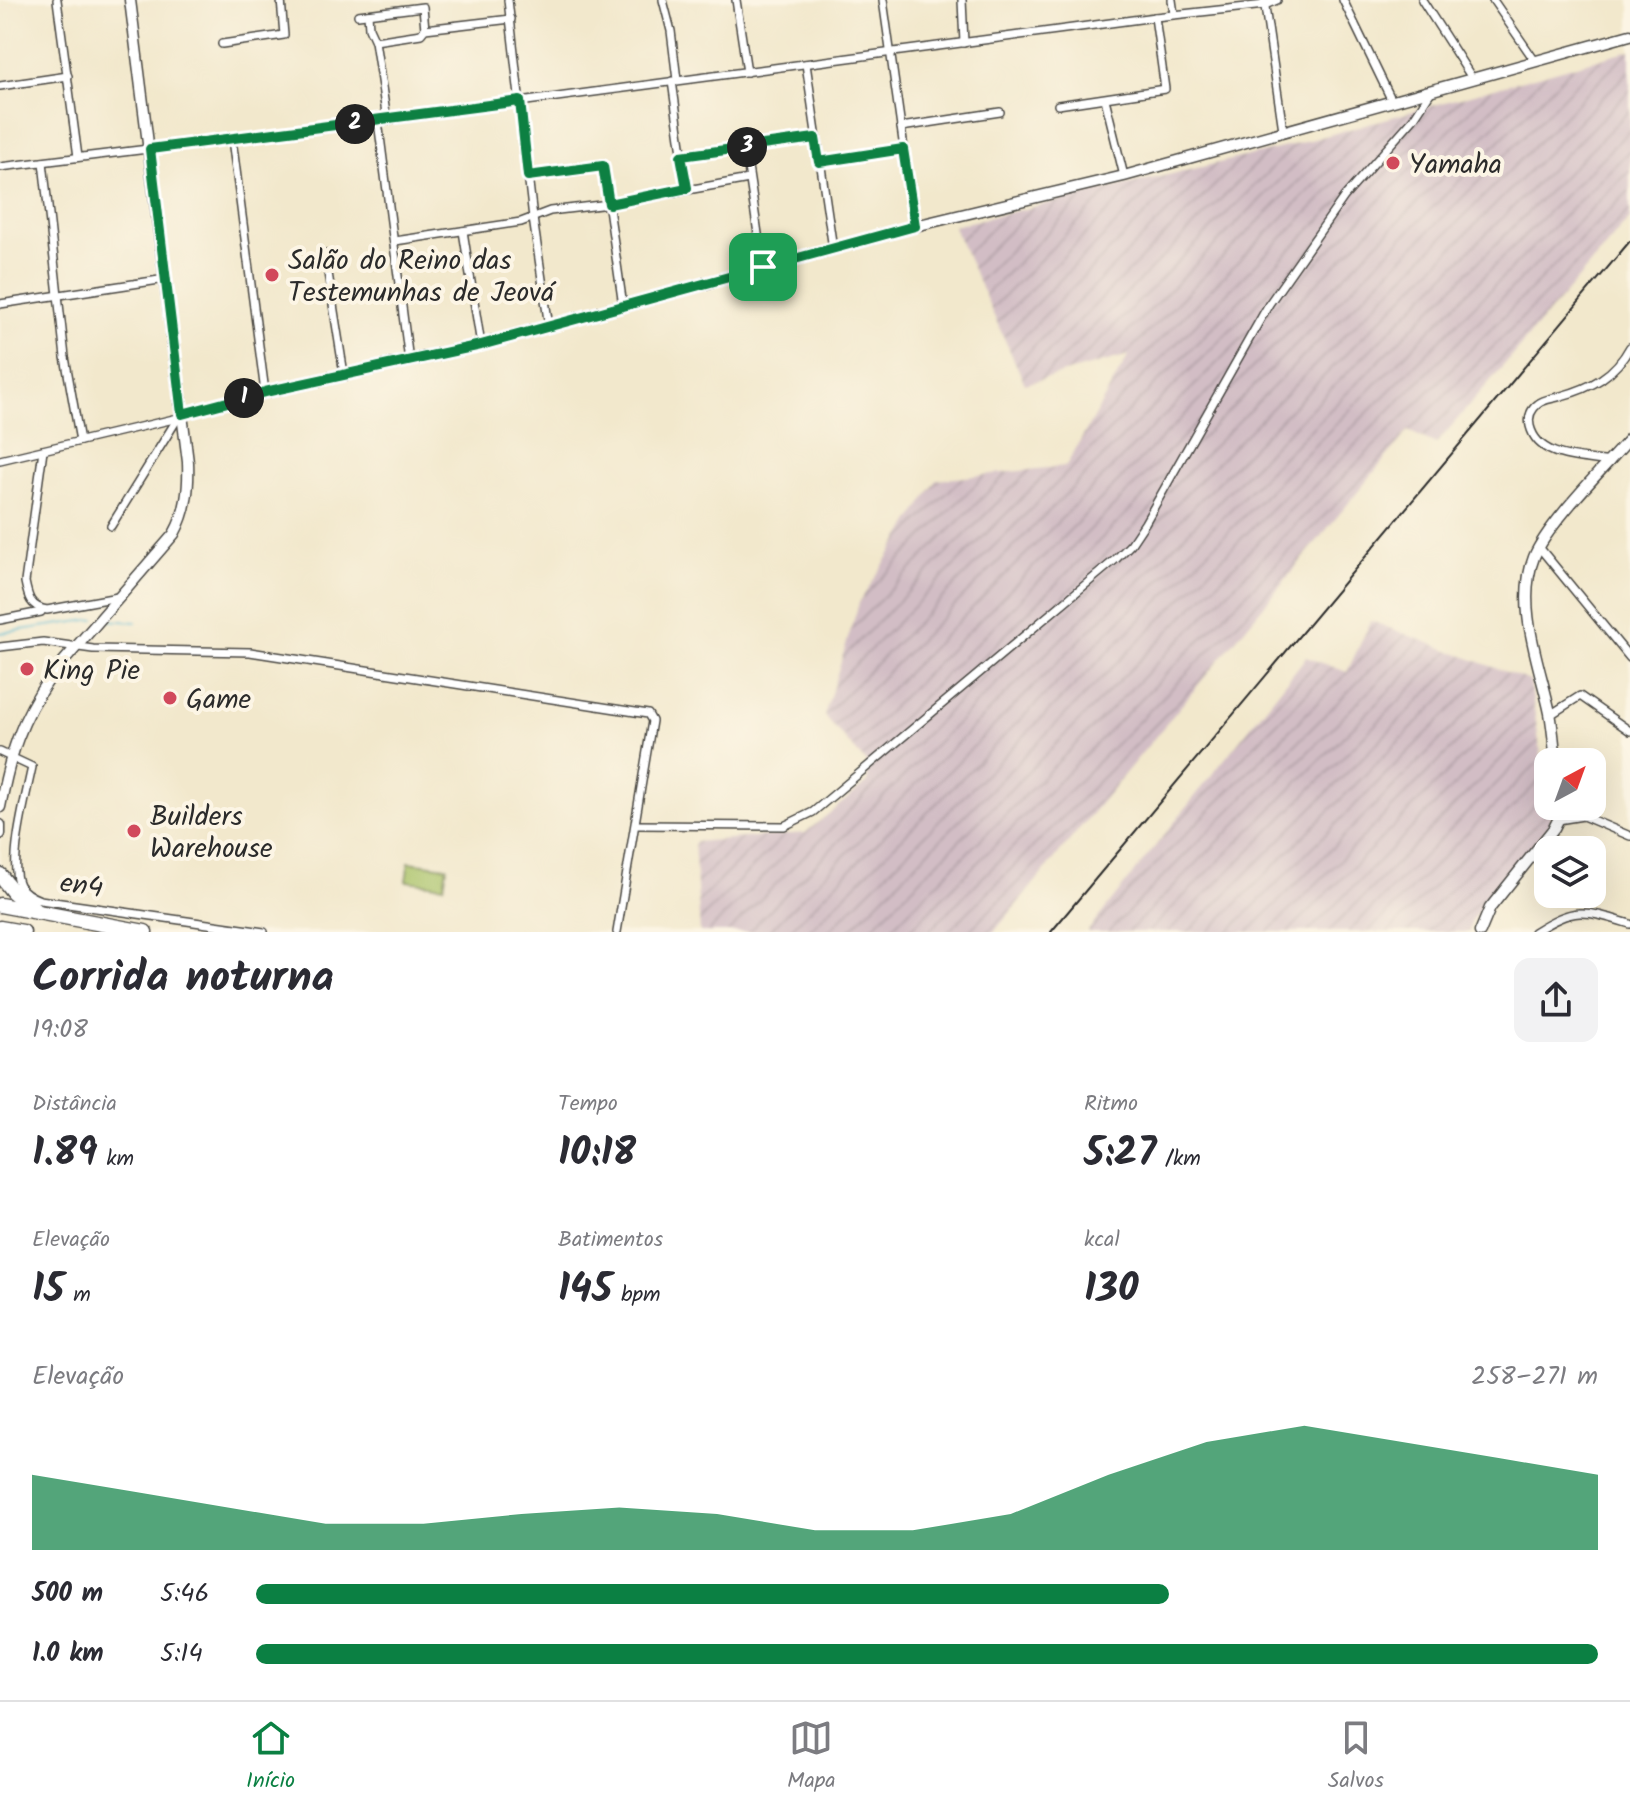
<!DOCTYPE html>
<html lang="pt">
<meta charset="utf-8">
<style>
body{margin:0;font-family:Kalam,sans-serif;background:#f2f2f3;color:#2b2b33;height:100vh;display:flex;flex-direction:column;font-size:30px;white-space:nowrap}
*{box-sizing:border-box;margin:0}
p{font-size:26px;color:#7c7c81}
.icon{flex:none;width:44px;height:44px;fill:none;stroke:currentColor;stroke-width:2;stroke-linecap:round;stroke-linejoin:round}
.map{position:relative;height:932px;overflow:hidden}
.panel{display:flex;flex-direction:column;background:#fff;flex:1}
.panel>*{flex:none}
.needle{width:52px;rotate:41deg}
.buttons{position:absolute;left:1534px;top:748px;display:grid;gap:16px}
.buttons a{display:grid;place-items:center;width:72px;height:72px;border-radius:16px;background:#fff;box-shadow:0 8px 32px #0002;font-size:40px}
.pin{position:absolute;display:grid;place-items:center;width:68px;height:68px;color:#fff;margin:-34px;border-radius:16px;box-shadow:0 4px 12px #0006}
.km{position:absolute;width:40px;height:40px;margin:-20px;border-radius:50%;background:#222;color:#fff;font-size:22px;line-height:40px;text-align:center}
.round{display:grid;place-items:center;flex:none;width:84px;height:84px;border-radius:16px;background:#f2f2f3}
.overview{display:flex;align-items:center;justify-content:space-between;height:136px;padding:0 32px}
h1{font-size:44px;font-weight:700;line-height:60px}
.metrics{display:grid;grid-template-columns:repeat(3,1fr);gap:12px;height:136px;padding:8px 32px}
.metrics div{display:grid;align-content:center}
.metrics b{font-size:40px;font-weight:700}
.metrics small{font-size:22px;font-weight:400}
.metrics p{font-size:22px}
.chart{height:224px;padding:16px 32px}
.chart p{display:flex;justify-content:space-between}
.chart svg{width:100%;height:144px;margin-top:8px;fill:#0b8043;opacity:.7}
ul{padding:0 32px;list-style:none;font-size:26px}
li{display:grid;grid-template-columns:128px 96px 1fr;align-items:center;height:60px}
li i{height:20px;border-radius:10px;background:#0b8043}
.dock{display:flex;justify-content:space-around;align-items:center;height:112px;border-top:2px solid #e1e1e2;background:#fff;font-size:22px;color:#7c7c81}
.dock a{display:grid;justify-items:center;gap:4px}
.dock .active{color:#0b8043}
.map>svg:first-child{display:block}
.industrial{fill:url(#industrial-furrows)}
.green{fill:#a9c267;stroke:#6a7649;stroke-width:2}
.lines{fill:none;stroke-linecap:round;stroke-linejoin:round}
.stream{stroke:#4fb6cd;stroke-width:2}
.street-casing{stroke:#494743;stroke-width:10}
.secondary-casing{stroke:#494743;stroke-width:13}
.highway-casing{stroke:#494743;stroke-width:17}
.street{stroke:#fff;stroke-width:7}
.secondary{stroke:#fff;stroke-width:10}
.highway{stroke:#fff;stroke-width:14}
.rail{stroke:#2b2b2b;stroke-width:2}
.route-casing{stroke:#fff;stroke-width:16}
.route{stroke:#0b8043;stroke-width:10}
.poi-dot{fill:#d1495b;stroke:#fcf5e5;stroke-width:3}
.labels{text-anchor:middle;stroke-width:8;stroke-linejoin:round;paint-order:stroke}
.poi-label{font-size:28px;fill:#2b2b2b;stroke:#fcf5e5;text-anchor:start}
.street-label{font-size:28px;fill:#2b2b2b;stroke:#fcf5e5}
</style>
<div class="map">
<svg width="1630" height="932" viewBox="0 0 1630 932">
<defs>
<pattern id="industrial-furrows" width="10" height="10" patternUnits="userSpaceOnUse" patternTransform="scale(2)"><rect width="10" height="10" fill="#d2bdc5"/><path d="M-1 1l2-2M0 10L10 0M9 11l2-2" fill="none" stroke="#b4a3a9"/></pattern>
</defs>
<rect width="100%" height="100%" fill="#fcf5e5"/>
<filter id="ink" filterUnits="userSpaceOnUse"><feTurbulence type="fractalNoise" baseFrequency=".0125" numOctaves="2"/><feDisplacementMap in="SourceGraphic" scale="16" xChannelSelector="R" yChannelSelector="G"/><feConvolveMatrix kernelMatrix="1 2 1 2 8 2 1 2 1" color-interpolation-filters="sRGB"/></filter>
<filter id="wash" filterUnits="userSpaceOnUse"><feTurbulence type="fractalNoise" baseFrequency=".006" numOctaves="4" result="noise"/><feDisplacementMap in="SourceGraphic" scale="32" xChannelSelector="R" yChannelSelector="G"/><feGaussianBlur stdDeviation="1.8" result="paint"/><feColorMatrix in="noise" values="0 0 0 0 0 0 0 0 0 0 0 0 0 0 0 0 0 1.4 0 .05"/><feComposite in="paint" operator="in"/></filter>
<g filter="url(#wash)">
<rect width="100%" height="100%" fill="#f2e8cc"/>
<g class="industrial">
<polygon points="1630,50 1630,218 1436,444 1408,431 994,932 700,932 694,842 805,833 868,782 866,762 824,716 859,603 937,480 1066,466 1129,355 1025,384 953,226 1286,147"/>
<polygon points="1371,621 1530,681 1551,823 1471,920 1469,932 1087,932 1306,657 1347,672"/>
</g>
<polygon class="green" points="409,862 447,867 444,886 406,881"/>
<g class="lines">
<g class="stream">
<polyline points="106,620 136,622"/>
<polyline points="0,633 95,619"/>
</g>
</g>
</g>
<g filter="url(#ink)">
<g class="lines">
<defs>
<g id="street">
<polyline points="57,0 78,157"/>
<polyline points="508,0 533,218 549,327"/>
<polyline points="663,0 671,31 677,80"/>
<polyline points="736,0 747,72"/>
<polyline points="883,0 915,226"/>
<polyline points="962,0 964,43"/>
<polyline points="1172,0 1174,14"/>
<polyline points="1264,0 1283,130"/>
<polyline points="1343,0 1392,101"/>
<polyline points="1422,0 1472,78"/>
<polyline points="1493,0 1535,61"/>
<polyline points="368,14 369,28 375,41 387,120"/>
<polyline points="358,15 423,7 425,29"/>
<polyline points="375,41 421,34 425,29 511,19"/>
<polyline points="222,44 284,35 281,0"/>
<polyline points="806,64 833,249"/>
<polyline points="672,81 687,188"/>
<polyline points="0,86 68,76"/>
<polyline points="1105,99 1124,176"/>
<polyline points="1058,105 1165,89 1155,17"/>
<polyline points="378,121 409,361"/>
<polyline points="901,127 1000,112"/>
<polyline points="232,139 265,392"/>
<polyline points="745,147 763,267"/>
<polyline points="681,156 815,138"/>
<polyline points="43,162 65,357 80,441"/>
<polyline points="819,162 903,149"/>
<polyline points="0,167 378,121 1155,17 1265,5 1277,0"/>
<polyline points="528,176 603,166 623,306"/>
<polyline points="463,231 481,345"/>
<polyline points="395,241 521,222 550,211 609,204 749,179"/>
<polyline points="325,254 344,374"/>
<polyline points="0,304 166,279"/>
<path d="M43,450l-18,132c3,15 5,25 22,28l71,-13"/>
<polyline points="0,460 178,418 182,414"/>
<path d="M1610,462c-29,-5 -72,-3 -80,-36 -2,-9 0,-16 8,-22 6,-5 15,-5 23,-8 30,-8 54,-21 69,-49"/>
<polyline points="111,526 178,418"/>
<polyline points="1539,547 1630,658"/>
<polyline points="0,620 41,612"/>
<polyline points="0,647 43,642 93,649 250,652 648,714 652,721 617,932"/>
<polyline points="1550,715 1580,696 1630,731"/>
<path d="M0,752l32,15c-5,25 -24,96 -13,118 5,8 13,12 21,15l224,32"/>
<polyline points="1570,806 1583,816"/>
<polyline points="1558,820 1583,816 1630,836"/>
<polyline points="636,825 784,826 813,812 1116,559 1131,544 1145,523 1269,304 1344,197 1413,119 1432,90"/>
<path d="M1534,932c41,-26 51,-22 96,-8"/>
</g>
<g id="secondary">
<polyline points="182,414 265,392 481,345 915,226 1124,176 1630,35"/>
<path d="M1556,762c-2,-16 -3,-33 -6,-49 -10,-48 -35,-107 -16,-156 14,-34 70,-89 96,-119"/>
<path d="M0,807c10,-52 20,-87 51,-131l123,-142c13,-23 15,-47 14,-72l-58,-462"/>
<polyline points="0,825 0,834"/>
<polyline points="1480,932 1490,908 1554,828 1558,820 1559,806"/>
</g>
<g id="highway">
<polyline points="0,875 13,892 33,908"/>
<polyline points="0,905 145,932"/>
<polyline points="0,928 23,932"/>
</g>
</defs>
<use href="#street" class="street-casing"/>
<use href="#secondary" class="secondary-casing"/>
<use href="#highway" class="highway-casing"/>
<use href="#street" class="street"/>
<use href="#secondary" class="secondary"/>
<use href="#highway" class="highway"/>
<polyline class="rail" points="1051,932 1630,241"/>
</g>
</g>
<g class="lines" filter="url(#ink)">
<defs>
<polygon id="route" points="520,101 528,176 603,166 609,204 687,188 681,156 815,138 819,162 903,149 915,226 481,345 265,392 182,414 150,149"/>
</defs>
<use href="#route" class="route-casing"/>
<use href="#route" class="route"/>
</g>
<g class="poi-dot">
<circle cx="1393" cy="163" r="8"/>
<circle cx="272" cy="275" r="8"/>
<circle cx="27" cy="669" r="8"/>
<circle cx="170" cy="698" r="8"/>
<circle cx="134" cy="831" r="8"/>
</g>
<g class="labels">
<g class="poi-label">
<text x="1409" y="173">Yamaha</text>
<text x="288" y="269">Salão do Reino das<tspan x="288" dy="32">Testemunhas de Jeová</tspan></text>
<text x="43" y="679">King Pie</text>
<text x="186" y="708">Game</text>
<text x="150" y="825">Builders<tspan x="150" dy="32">Warehouse</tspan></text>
</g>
<g class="street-label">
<text transform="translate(82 884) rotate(8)" y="10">en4</text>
</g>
</g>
</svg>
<div class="buttons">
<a><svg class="needle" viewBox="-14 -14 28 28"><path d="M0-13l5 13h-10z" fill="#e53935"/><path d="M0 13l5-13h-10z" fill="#7c7c81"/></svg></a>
<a><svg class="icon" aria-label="layers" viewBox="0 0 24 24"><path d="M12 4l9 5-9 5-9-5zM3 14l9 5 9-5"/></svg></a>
</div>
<div class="pin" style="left:763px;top:267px;background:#1e9e55"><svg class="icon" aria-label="arrive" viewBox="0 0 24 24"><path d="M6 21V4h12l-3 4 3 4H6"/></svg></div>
<b class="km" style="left:244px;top:398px">1</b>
<b class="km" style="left:355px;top:124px">2</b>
<b class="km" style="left:747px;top:147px">3</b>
</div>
<section class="panel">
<div class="overview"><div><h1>Corrida noturna</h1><p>19:08</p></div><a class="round"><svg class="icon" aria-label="share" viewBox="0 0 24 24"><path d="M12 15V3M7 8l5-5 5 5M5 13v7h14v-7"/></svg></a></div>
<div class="metrics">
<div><p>Distância</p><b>1.89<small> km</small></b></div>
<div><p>Tempo</p><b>10:18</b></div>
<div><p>Ritmo</p><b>5:27<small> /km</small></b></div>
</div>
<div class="metrics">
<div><p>Elevação</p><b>15<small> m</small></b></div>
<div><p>Batimentos</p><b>145<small> bpm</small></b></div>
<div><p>kcal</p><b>130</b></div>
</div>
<div class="chart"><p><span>Elevação</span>258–271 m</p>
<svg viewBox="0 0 160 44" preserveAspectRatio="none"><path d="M0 44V21L10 26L20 31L30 36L40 36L50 33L60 31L70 33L80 38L90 38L100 33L110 21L120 11L130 6L140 11L150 16L160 21V44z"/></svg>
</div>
<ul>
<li><b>500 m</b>5:46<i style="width:68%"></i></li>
<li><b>1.0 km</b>5:14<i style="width:100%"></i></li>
</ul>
</section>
<nav class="dock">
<a class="active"><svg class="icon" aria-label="home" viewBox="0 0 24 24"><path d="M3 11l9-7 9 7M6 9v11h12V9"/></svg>Início</a>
<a><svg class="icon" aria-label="map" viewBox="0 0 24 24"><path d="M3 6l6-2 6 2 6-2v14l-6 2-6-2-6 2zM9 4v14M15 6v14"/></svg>Mapa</a>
<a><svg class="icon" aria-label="saved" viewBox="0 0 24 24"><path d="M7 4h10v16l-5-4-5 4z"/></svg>Salvos</a>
</nav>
